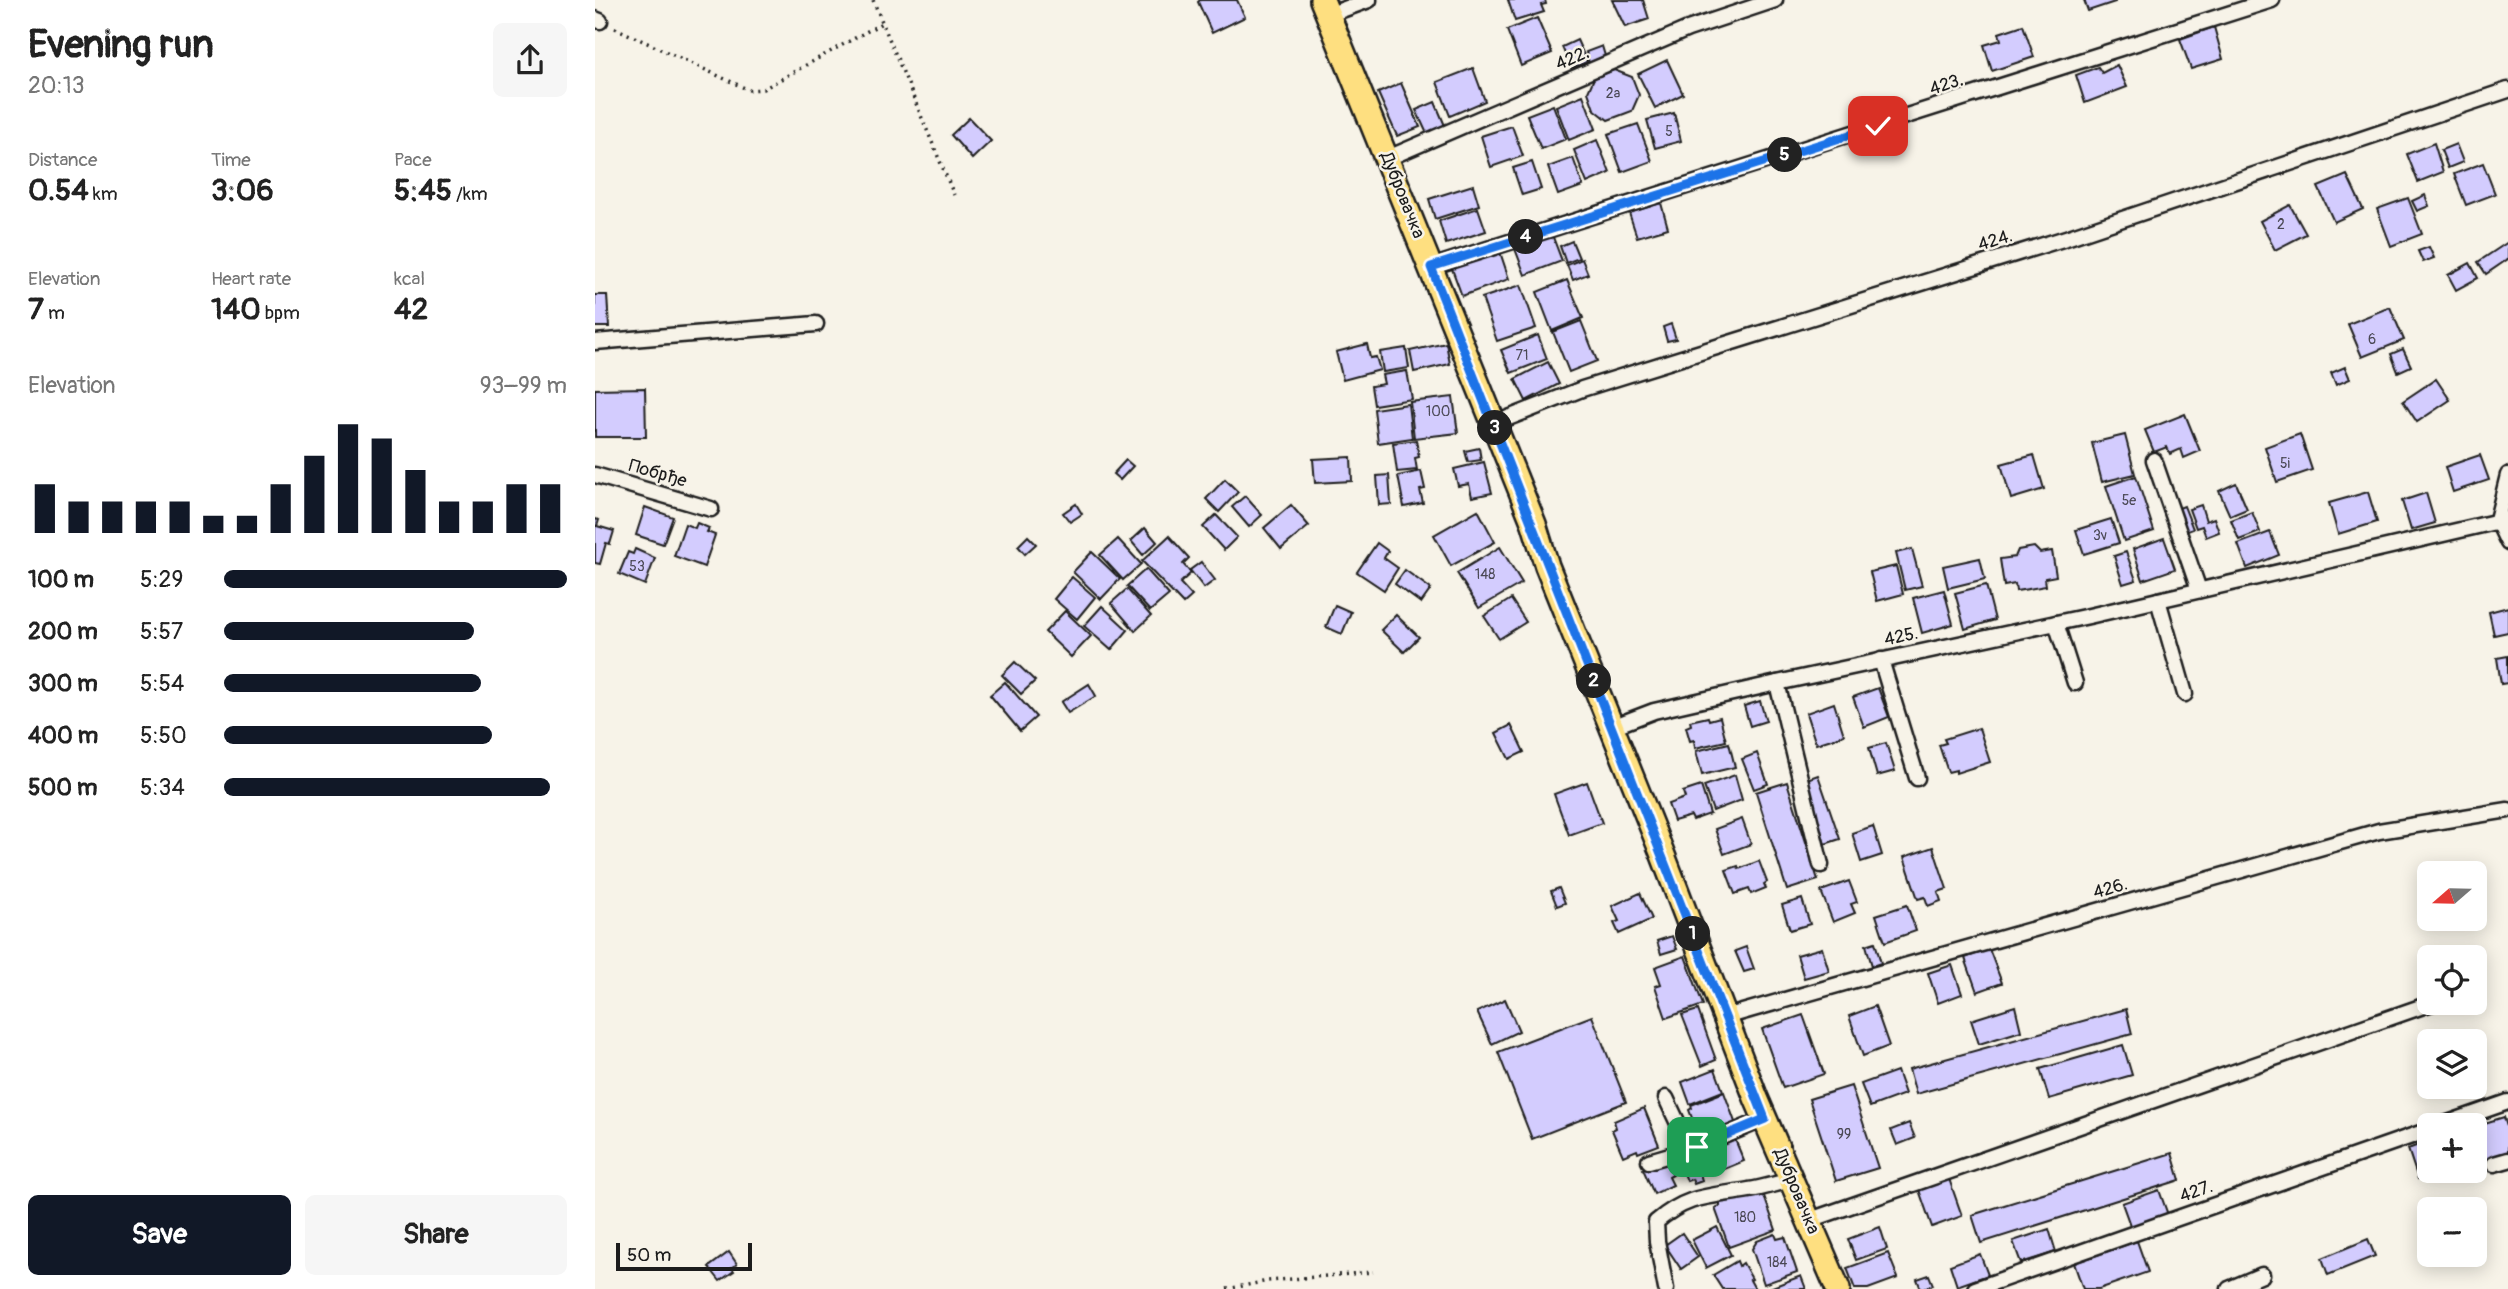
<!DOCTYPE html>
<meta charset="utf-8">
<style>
body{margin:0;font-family:Pangolin,sans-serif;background:#f6f6f6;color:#222;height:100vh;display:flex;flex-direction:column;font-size:26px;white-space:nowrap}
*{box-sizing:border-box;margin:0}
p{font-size:23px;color:#767676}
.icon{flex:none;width:38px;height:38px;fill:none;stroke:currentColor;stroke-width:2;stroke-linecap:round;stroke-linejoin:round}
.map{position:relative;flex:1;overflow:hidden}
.drawer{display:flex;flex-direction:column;background:#fff;width:595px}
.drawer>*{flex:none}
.needle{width:46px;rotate:250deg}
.tools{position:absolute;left:1822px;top:861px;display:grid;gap:14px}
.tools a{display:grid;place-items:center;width:70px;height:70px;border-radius:10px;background:#fff;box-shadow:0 4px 18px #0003;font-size:35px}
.scale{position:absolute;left:21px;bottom:18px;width:136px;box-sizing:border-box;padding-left:7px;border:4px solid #1c1c1c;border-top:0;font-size:19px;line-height:24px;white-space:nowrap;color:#1c1c1c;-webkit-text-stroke:5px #f7f3e8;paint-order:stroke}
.pin{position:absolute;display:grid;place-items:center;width:60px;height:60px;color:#fff;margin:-30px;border-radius:14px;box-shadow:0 4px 10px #0006}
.km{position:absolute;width:35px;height:35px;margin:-18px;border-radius:50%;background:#222;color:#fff;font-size:19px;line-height:35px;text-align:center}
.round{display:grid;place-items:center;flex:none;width:74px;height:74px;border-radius:10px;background:#f6f6f6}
.summary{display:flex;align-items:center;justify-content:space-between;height:119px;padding:0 28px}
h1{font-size:38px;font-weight:800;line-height:52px}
.metrics{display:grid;grid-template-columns:repeat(3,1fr);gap:10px;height:119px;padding:7px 28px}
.metrics div{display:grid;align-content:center}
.metrics b{font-size:30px;font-weight:800}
.metrics small{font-size:19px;font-weight:400}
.metrics p{font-size:19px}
.chart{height:196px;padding:14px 28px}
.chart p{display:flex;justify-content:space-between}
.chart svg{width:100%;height:126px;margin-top:7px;stroke:#111827;stroke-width:6}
.cta{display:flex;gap:14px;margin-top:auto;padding:14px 28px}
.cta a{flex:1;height:80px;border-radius:10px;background:#111827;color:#fff;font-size:28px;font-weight:800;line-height:80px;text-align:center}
.cta a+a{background:#f6f6f6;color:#222}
ul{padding:0 28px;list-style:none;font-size:23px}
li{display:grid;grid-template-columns:112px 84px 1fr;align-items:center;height:52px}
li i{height:18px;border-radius:9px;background:#111827}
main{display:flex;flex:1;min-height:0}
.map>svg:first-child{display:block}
.building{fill:#d3ccfe;stroke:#1c1c1c;stroke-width:2}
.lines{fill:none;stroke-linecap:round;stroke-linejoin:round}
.street-casing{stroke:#1c1c1c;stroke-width:19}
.primary-casing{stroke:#1c1c1c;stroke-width:28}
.path{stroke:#1c1c1c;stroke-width:3.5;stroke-dasharray:2 5;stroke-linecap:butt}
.street{stroke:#f7f3e8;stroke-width:14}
.primary{stroke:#fedf80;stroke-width:23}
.route-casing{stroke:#fff;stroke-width:14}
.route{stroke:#1a73e8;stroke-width:9}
.labels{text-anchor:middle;stroke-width:5;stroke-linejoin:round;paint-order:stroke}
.number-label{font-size:14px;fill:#4a4854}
.street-label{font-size:18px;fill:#1c1c1c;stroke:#f7f3e8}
</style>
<main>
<section class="drawer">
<div class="summary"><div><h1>Evening run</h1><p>20:13</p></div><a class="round"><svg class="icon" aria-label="share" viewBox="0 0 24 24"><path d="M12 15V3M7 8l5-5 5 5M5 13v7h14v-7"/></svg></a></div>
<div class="metrics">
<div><p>Distance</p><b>0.54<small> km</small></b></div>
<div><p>Time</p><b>3:06</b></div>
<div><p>Pace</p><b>5:45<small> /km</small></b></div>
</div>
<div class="metrics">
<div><p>Elevation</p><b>7<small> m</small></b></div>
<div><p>Heart rate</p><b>140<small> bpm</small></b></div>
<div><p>kcal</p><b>42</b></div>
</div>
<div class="chart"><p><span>Elevation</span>93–99 m</p>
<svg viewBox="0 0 160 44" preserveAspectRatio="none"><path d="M5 44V27M15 44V33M25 44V33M35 44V33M45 44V33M55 44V38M65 44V38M75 44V27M85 44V17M95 44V6M105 44V11M115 44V22M125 44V33M135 44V33M145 44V27M155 44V27"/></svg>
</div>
<ul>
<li><b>100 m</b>5:29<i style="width:100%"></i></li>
<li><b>200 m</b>5:57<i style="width:73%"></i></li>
<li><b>300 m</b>5:54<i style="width:75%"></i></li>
<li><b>400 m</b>5:50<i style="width:78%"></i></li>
<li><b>500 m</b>5:34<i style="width:95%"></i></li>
</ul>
<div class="cta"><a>Save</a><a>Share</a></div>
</section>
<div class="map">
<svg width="1913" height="1289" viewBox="0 0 1913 1289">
<rect width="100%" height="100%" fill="#f7f3e8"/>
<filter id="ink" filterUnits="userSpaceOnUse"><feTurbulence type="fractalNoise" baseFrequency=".0143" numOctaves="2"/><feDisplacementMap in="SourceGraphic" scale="14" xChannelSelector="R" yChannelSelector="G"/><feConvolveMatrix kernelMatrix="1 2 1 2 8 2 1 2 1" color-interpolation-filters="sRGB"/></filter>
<g filter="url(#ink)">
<g class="building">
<polygon points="605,0 642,0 650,17 617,33 603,2"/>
<polygon points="913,0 950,0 951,4 946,5 949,12 920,21"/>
<polygon points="1017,0 1048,0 1054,19 1030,27"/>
<polygon points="1489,0 1520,0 1520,2 1493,11"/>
<polygon points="942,18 957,53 926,66 912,30"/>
<polygon points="1428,25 1439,57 1397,71 1389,45 1406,40 1404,33"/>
<polygon points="1619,27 1628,59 1596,69 1585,39"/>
<polygon points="982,40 992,62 976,68 967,47"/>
<polygon points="1007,46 1010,56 994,63 991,52"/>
<polygon points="1072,60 1088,94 1060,108 1043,74"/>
<polygon points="1522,65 1532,87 1490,103 1481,75 1503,67 1507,73"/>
<polygon points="878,68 890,101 855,116 842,82"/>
<polygon points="1019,70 1037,77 1044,95 1037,111 1013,120 999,109 993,92 999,78"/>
<polygon points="806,83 825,127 802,136 783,93"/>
<polygon points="988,95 1001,129 974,140 961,106"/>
<polygon points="840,102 851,128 833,136 821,110"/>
<polygon points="958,105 971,139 946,149 932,115"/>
<polygon points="1079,113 1086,141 1060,148 1052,120"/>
<polygon points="374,118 396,141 377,159 356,135"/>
<polygon points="1043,124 1057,161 1027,172 1013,134"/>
<polygon points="917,126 928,156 896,167 886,136"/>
<polygon points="1002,140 1015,173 992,183 979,150"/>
<polygon points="1839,143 1848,172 1823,182 1812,154"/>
<polygon points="1861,144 1868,162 1853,168 1846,150"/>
<polygon points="978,158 988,186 963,195 953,167"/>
<polygon points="937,162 946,189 927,195 918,168"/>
<polygon points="1888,163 1900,194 1871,205 1859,174"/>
<polygon points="1752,175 1768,209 1739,222 1723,187"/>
<polygon points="878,185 884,205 840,219 834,199"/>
<polygon points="1830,195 1834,206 1822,211 1817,201"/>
<polygon points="1813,198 1827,234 1796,246 1782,209"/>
<polygon points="1066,203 1073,228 1042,237 1034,213"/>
<polygon points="1695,205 1711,234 1680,250 1665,221"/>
<polygon points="883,208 891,231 851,244 844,221"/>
<polygon points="956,232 967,261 930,275 919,246"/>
<polygon points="977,241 984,258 971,263 965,246"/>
<polygon points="1913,242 1913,259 1891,274 1883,262"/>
<polygon points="1834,247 1839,258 1828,262 1823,251"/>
<polygon points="904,249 914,279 867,296 856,266"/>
<polygon points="987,259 993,274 978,280 972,265"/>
<polygon points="1875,263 1883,278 1861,290 1853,275"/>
<polygon points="972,280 988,318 957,331 942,292"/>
<polygon points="926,285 941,328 902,341 887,298"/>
<polygon points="0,295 12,295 14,327 0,327"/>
<polygon points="1795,307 1809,340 1767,357 1753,324"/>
<polygon points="986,321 1002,361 974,372 958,332"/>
<polygon points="1076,324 1081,339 1072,341 1068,327"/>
<polygon points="943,335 952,359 916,373 906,350"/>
<polygon points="851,343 855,364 819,372 815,351"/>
<polygon points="772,344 775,358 781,357 785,370 748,380 741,352"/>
<polygon points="811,348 814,368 788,372 785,352"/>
<polygon points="1808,349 1816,366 1803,372 1796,354"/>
<polygon points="953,362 964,384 931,401 920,379"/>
<polygon points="1750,367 1755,379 1741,385 1736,373"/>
<polygon points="812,371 817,399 779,405 776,386 789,384 787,375"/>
<polygon points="1841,379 1855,400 1822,422 1808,401"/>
<polygon points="50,388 51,437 0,437 0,389"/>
<polygon points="858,397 863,433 819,438 815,402"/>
<polygon points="813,404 817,438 783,443 779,409"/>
<polygon points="1590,414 1605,451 1589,458 1586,449 1575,454 1572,447 1559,452 1550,430"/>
<polygon points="1705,434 1717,470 1682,482 1670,447"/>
<polygon points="1530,435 1540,474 1507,482 1497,443"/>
<polygon points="821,440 824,457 820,458 822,470 802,472 798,443"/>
<polygon points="884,448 886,460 873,462 870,451"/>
<polygon points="1439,455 1449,489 1416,499 1406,464"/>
<polygon points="1885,455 1894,480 1858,492 1850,467"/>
<polygon points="756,457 757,481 720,483 718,459"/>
<polygon points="531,460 538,466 525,480 518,474"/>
<polygon points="889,462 897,493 877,497 874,484 863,486 859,469"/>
<polygon points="826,471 830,489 825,490 828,503 809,507 803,476"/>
<polygon points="794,475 796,504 784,505 782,476"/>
<polygon points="1541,476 1559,531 1529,541 1511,486"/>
<polygon points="630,479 643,492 624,512 611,499"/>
<polygon points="1641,483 1652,509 1635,516 1624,491"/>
<polygon points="1773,492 1782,522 1743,534 1734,503"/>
<polygon points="1831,493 1840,523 1816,530 1807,501"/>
<polygon points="650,496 667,515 654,527 637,507"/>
<polygon points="481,504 487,514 475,522 468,513"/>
<polygon points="696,505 714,526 686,549 669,528"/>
<polygon points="1606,505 1611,521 1619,518 1624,532 1611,537 1607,526 1601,528 1594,509"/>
<polygon points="1589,506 1598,529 1590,532 1581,509"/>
<polygon points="50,507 78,517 68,544 41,535"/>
<polygon points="883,510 900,542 856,566 839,535"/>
<polygon points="1657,512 1665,532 1644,540 1636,520"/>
<polygon points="621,515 642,537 629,550 608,527"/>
<polygon points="0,519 4,520 2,526 19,531 15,544 11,543 5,564 0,563"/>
<polygon points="1516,519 1524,543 1489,554 1481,530"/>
<polygon points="102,523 114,528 112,532 120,535 109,567 79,556 90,524 100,528"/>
<polygon points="550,528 562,542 548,555 536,541"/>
<polygon points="1675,532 1684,555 1652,568 1643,544"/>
<polygon points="433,536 441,544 430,554 423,546"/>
<polygon points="574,536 594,558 588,564 596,573 585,583 597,596 588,604 547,561"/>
<polygon points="1569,538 1580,569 1548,580 1538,549"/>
<polygon points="523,539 546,564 528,580 505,555"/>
<polygon points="782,543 793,551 789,558 803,568 789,590 762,572"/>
<polygon points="905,547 927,583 884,608 862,573"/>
<polygon points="1439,547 1445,553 1457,551 1461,576 1450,578 1451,586 1421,591 1420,584 1409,586 1405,559 1420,557 1423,550"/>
<polygon points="40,549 60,558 50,585 24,574 33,552 38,554"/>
<polygon points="1317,549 1327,586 1310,590 1301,553"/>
<polygon points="497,552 525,579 506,599 478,572"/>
<polygon points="1531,552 1541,580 1528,584 1519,556"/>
<polygon points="1385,558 1390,579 1353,588 1348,566"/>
<polygon points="606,562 620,580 609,588 595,570"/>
<polygon points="1301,566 1308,594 1282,601 1275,572"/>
<polygon points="551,569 574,595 555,611 532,586"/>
<polygon points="810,570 836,589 826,603 800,584"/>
<polygon points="477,577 500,597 482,619 459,599"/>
<polygon points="1391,585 1400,620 1370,629 1360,593"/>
<polygon points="532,589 556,616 540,631 516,603"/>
<polygon points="1349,590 1358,624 1327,633 1318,598"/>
<polygon points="916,599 931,622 904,639 889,616"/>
<polygon points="740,605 756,612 747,634 731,627"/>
<polygon points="507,606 533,630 516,650 489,626"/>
<polygon points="1913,607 1913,632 1899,635 1894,612"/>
<polygon points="470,611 496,636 476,657 450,632"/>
<polygon points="801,615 824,637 809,652 786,630"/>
<polygon points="1913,656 1913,683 1906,684 1902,658"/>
<polygon points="420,662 440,681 426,694 407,675"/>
<polygon points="410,682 441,717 425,731 395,695"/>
<polygon points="494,684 501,696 473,713 466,702"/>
<polygon points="1283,688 1294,717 1269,727 1258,697"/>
<polygon points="1165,701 1171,721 1155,726 1149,706"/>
<polygon points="1239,703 1249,735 1221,744 1211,713"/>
<polygon points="1113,717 1114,720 1125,717 1131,741 1100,748 1099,740 1095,741 1091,727 1096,725 1095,721"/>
<polygon points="916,725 929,752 914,759 901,733"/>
<polygon points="1384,728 1395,762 1361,773 1361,770 1353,772 1344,745 1351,743 1349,739"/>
<polygon points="1134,743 1140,767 1107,775 1101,751"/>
<polygon points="1291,743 1300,771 1282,776 1274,748"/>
<polygon points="1162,753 1173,784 1159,789 1147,759"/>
<polygon points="1140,775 1147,800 1118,811 1109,786"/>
<polygon points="1223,775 1245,839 1230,844 1209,780"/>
<polygon points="992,782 1007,823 974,835 959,794"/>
<polygon points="1192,782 1223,880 1192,890 1161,792"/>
<polygon points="1106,786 1115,814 1098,820 1096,816 1079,821 1073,804 1090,798 1088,792"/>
<polygon points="1147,819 1156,844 1129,854 1120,829"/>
<polygon points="1278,826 1287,855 1266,862 1257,833"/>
<polygon points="1338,847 1352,889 1343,892 1346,901 1333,906 1330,897 1323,899 1309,857"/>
<polygon points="1164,861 1172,882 1169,884 1171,888 1156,894 1154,889 1140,894 1131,870 1143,866 1144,869"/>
<polygon points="1254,881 1262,902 1256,904 1260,913 1238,922 1226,891"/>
<polygon points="964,888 970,903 962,906 956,891"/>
<polygon points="1045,893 1057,919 1024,934 1019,923 1024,921 1017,906"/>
<polygon points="1207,899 1215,924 1195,930 1187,905"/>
<polygon points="1312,905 1321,931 1290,942 1281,915"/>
<polygon points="1077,936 1082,949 1066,954 1062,941"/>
<polygon points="1280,942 1286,963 1277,966 1271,945"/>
<polygon points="1151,947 1159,969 1149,972 1140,951"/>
<polygon points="1227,948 1234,971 1209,978 1202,955"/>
<polygon points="1394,949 1407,983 1382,992 1370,958"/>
<polygon points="1090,956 1108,1005 1071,1018 1060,986 1066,984 1060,967"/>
<polygon points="1357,965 1367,994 1343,1003 1333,973"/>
<polygon points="910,999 924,1031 897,1044 882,1012"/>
<polygon points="1280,1006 1294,1046 1268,1056 1254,1016"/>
<polygon points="1420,1006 1426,1031 1384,1044 1376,1020"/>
<polygon points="1531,1009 1537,1034 1321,1094 1314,1069"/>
<polygon points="1103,1010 1121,1060 1107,1066 1087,1015"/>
<polygon points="1208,1015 1229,1074 1188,1088 1167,1029"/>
<polygon points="997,1016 1031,1102 937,1139 903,1052"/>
<polygon points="1528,1045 1537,1075 1454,1099 1445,1069"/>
<polygon points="1120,1069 1128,1091 1095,1104 1087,1082"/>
<polygon points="1302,1071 1310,1094 1275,1107 1266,1084"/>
<polygon points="1256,1086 1283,1168 1241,1181 1214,1099"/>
<polygon points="1129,1092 1141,1125 1105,1139 1094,1110 1097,1108 1096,1105"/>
<polygon points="1049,1108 1064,1145 1043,1153 1042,1150 1028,1156 1017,1130 1021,1128 1019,1121"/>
<polygon points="1909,1117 1913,1130 1913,1153 1888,1160 1880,1126"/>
<polygon points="1314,1123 1320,1138 1302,1145 1296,1130"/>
<polygon points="1139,1137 1149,1161 1120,1173 1110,1149"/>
<polygon points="1834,1141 1834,1171 1845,1171 1823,1179 1813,1149"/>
<polygon points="1577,1153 1585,1180 1386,1243 1377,1215"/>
<polygon points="1104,1155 1107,1162 1103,1164 1107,1181 1099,1184 1097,1179 1092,1181 1085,1163"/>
<polygon points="1070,1158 1078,1175 1074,1177 1078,1185 1059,1194 1048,1169"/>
<polygon points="1353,1176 1367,1216 1337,1227 1323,1187"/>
<polygon points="1564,1190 1573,1215 1536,1228 1527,1203"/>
<polygon points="1159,1192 1169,1196 1181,1230 1134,1247 1120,1208 1125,1206 1125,1202"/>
<polygon points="1122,1227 1136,1255 1111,1268 1097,1240"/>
<polygon points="1285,1227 1292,1249 1261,1260 1253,1239"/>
<polygon points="1454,1229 1461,1252 1426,1263 1418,1241"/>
<polygon points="1087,1233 1103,1257 1086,1269 1070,1245"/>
<polygon points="1180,1234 1182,1239 1190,1237 1202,1272 1169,1284 1157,1249 1162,1241"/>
<polygon points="1773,1239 1780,1256 1733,1275 1727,1258"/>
<polygon points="1542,1241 1553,1272 1504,1289 1488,1289 1479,1263"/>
<polygon points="134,1252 142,1264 137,1268 139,1271 125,1281 114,1267"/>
<polygon points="1293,1253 1303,1278 1273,1289 1260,1289 1252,1268"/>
<polygon points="1385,1254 1393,1275 1362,1286 1355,1265"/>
<polygon points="1142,1261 1144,1266 1148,1263 1157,1279 1155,1280 1160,1289 1127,1289 1118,1275"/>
<polygon points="1334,1275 1338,1285 1326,1289 1322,1279"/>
<polygon points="1206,1276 1211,1289 1172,1289"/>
</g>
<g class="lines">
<defs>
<g id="street">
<polyline points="733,15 774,0"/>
<polyline points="0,19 5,21"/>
<polyline points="793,158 1093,29 1180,0"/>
<polyline points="836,267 1677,0"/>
<polyline points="0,342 221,324"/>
<polyline points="898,424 987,389 1471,238 1913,90"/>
<polyline points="1559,460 1604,590"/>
<polyline points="0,475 116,509"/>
<polyline points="1913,475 1902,520 1913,543"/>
<polyline points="1563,600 1590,694"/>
<polyline points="1461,623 1480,683"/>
<polyline points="1286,660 1322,778"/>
<polyline points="1182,683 1226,865"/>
<polyline points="1017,727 1059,711 1182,683 1494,616 1913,519"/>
<polyline points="1130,1017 1784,831 1913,810"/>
<polyline points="1071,1098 1095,1149"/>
<polyline points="1847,1125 1913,1102"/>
<polyline points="1054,1161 1102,1147 1170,1119"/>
<polyline points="1899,1164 1913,1160"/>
<polyline points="1215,1220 1837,1003"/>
<path d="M1071,1289l-9,-48 -1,-19c33,-28 53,-25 93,-32 14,-2 29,-7 43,-10"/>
<polyline points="1380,1289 1834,1130"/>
<polyline points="1634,1289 1667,1275"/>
</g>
<polyline id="primary" points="727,0 888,397 939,524 952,566 1066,850 1161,1098 1243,1289"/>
</defs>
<use href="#street" class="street-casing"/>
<use href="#primary" class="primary-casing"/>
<g class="path">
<polyline points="278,0 359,195"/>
<polyline points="20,28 154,90 168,89 287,23"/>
<polyline points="632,1289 673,1281 778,1272"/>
</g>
<use href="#street" class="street"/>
<use href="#primary" class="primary"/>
</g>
</g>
<g class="lines" filter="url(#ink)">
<defs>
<polyline id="route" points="1102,1147 1170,1119 836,267 1283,126"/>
</defs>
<use href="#route" class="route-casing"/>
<use href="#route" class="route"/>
</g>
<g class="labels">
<g class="number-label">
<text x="1018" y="98">2a</text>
<text x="1074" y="136">5</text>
<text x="1686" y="229">2</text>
<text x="1777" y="344">6</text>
<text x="927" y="360">71</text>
<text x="843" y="416">100</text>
<text x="1690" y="468">5i</text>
<text x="1534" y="505">5e</text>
<text x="1505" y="540">3v</text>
<text x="42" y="571">53</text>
<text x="890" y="579">148</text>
<text x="1249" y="1139">99</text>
<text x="1150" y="1222">180</text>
<text x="1182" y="1267">184</text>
</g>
<g class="street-label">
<text transform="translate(977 58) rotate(-23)" y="6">422.</text>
<text transform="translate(1351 84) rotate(-18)" y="6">423.</text>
<text transform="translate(808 195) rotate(68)" y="6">Дубровачка</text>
<text transform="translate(1400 240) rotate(-17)" y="6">424.</text>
<text transform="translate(63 473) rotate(16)" y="6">Побрђе</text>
<text transform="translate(1306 636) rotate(-12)" y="6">425.</text>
<text transform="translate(1515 888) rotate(-16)" y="6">426.</text>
<text transform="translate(1202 1191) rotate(67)" y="6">Дубровачка</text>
<text transform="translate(1601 1191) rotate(-19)" y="6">427.</text>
</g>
</g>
</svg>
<div class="tools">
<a><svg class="needle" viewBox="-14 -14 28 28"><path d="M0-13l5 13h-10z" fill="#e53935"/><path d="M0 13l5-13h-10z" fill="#767676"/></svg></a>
<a><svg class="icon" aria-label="locate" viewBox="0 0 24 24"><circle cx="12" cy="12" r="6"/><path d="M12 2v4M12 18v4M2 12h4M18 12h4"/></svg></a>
<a><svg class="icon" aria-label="layers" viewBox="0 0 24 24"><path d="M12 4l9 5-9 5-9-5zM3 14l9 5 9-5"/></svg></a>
<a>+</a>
<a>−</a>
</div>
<div class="scale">50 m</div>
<div class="pin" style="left:1102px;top:1147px;background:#1e9e55"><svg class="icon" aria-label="arrive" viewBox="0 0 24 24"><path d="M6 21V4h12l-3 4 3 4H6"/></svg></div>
<div class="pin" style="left:1283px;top:126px;background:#d93025"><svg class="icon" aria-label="check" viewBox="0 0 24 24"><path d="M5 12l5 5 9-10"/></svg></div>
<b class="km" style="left:1098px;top:934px">1</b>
<b class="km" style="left:999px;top:681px">2</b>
<b class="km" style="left:900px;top:428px">3</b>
<b class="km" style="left:931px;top:237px">4</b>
<b class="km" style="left:1190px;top:155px">5</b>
</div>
</main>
